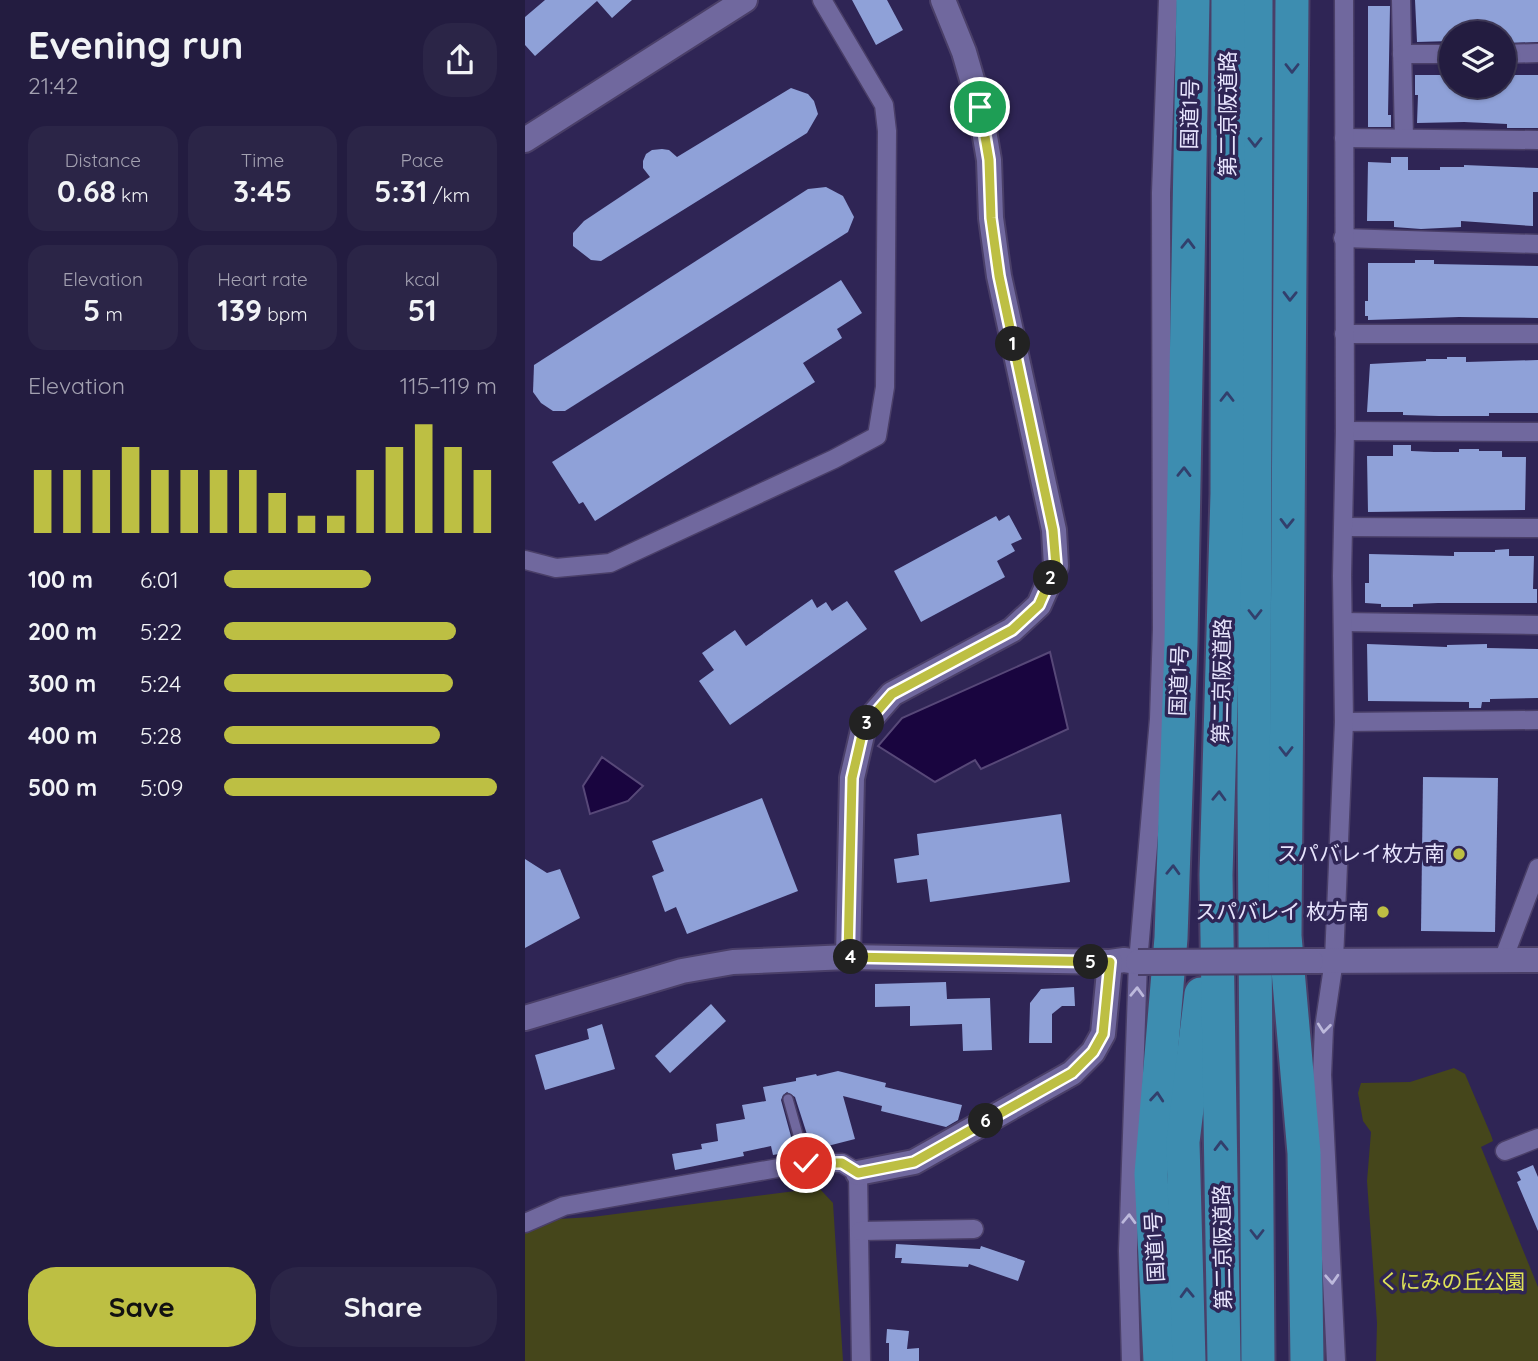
<!DOCTYPE html>
<meta charset="utf-8">
<style>
body{margin:0;font-family:Quicksand,"Noto Sans JP",sans-serif;background:#2b2547;color:#f1f3f6;height:100vh;display:flex;flex-direction:column;font-size:26px;white-space:nowrap}
*{box-sizing:border-box;margin:0}
p{font-size:23px;color:#a3a1b1}
.icon{flex:none;width:38px;height:38px;fill:none;stroke:currentColor;stroke-width:2;stroke-linecap:round;stroke-linejoin:round}
.map{position:relative;flex:1;overflow:hidden}
.sheet{display:flex;flex-direction:column;background:#231c40;width:525px}
.sheet>*{flex:none}
.tools{position:absolute;left:914px;top:21px;display:grid;gap:14px}
.tools a{display:grid;place-items:center;width:77px;height:77px;border-radius:50%;background:#231c40;box-shadow:0 2px 5px #0004,0 0 0 2px #403a59;font-size:35px}
.pin{position:absolute;display:grid;place-items:center;width:60px;height:60px;color:#fff;margin:-30px;border:4px solid #fff;border-radius:50%;box-shadow:0 2px 7px #0007}
.km{position:absolute;width:35px;height:35px;margin:-18px;border-radius:50%;background:#222;color:#fff;font-size:19px;line-height:35px;text-align:center}
.round{display:grid;place-items:center;flex:none;width:74px;height:74px;border-radius:28px;background:#2b2547}
.head{display:flex;align-items:center;justify-content:space-between;height:119px;padding:0 28px}
h1{font-size:38px;font-weight:800;line-height:52px}
.figures{display:grid;grid-template-columns:repeat(3,1fr);gap:10px;height:119px;padding:7px 28px}
.figures div{display:grid;align-content:center;border-radius:18px;background:#2b2547;text-align:center}
.figures b{font-size:30px;font-weight:800}
.figures small{font-size:19px;font-weight:400}
.figures p{font-size:19px}
.chart{height:196px;padding:14px 28px}
.chart p{display:flex;justify-content:space-between}
.chart svg{width:100%;height:126px;margin-top:7px;stroke:#bdbf43;stroke-width:6}
.button{display:flex;gap:14px;margin-top:auto;padding:14px 28px}
.button a{flex:1;height:80px;border-radius:28px;background:#bdbf43;color:#111;font-size:28px;font-weight:800;line-height:80px;text-align:center}
.button a+a{background:#2b2547;color:#f1f3f6}
ul{padding:0 28px;list-style:none;font-size:23px}
li{display:grid;grid-template-columns:112px 84px 1fr;align-items:center;height:52px}
li i{height:18px;border-radius:9px;background:#bdbf43}
main{display:flex;flex:1;min-height:0}
.map>svg:first-child{display:block}
.green{fill:#45461b}
.water{fill:#19053f;stroke:#574878;stroke-width:2}
.building{fill:#8fa1d8}
.lines{fill:none;stroke-linecap:round;stroke-linejoin:round}
.lane-casing{stroke:#4a3f68;stroke-width:12}
.street-casing{stroke:#4a3f68;stroke-width:21}
.secondary-casing{stroke:#4a3f68;stroke-width:28}
.highway-casing{stroke:#4a3f68;stroke-width:37}
.lane{stroke:#70689e;stroke-width:9}
.street{stroke:#70689e;stroke-width:18}
.secondary{stroke:#70689e;stroke-width:24}
.highway{stroke:#3d8db0;stroke-width:33}
.secondary-bridge-casing{stroke:#4a3f68;stroke-width:28;stroke-linecap:butt}
.secondary-bridge{stroke:#70689e;stroke-width:24}
.oneway{stroke:#323f6c}
.oneway2{stroke:#bdb9dc}
.route-casing{stroke:#fff;stroke-width:14}
.route{stroke:#bdbf43;stroke-width:9}
.poi-dot{fill:#bdbf43;stroke:#2f2555;stroke-width:2.5}
.labels{text-anchor:middle;stroke-width:7;stroke-linejoin:round;paint-order:stroke}
.street-label{font-size:21px;fill:#e7e4fd;stroke:#2f2555}
.poi-label{font-size:21px;fill:#e7e4fd;stroke:#2f2555;text-anchor:end}
.park-label{font-size:21px;fill:#dfe257;stroke:#2f2555}
</style>
<main>
<section class="sheet">
<div class="head"><div><h1>Evening run</h1><p>21:42</p></div><a class="round"><svg class="icon" aria-label="share" viewBox="0 0 24 24"><path d="M12 15V3M7 8l5-5 5 5M5 13v7h14v-7"/></svg></a></div>
<div class="figures">
<div><p>Distance</p><b>0.68<small> km</small></b></div>
<div><p>Time</p><b>3:45</b></div>
<div><p>Pace</p><b>5:31<small> /km</small></b></div>
</div>
<div class="figures">
<div><p>Elevation</p><b>5<small> m</small></b></div>
<div><p>Heart rate</p><b>139<small> bpm</small></b></div>
<div><p>kcal</p><b>51</b></div>
</div>
<div class="chart"><p><span>Elevation</span>115–119 m</p>
<svg viewBox="0 0 160 44" preserveAspectRatio="none"><path d="M5 44V22M15 44V22M25 44V22M35 44V14M45 44V22M55 44V22M65 44V22M75 44V22M85 44V30M95 44V38M105 44V38M115 44V22M125 44V14M135 44V6M145 44V14M155 44V22"/></svg>
</div>
<ul>
<li><b>100 m</b>6:01<i style="width:54%"></i></li>
<li><b>200 m</b>5:22<i style="width:85%"></i></li>
<li><b>300 m</b>5:24<i style="width:84%"></i></li>
<li><b>400 m</b>5:28<i style="width:79%"></i></li>
<li><b>500 m</b>5:09<i style="width:100%"></i></li>
</ul>
<div class="button"><a>Save</a><a>Share</a></div>
</section>
<div class="map">
<svg width="1013" height="1361" viewBox="0 0 1013 1361">
<rect width="100%" height="100%" fill="#2f2555"/>
<g class="green">
<polygon points="929,1068 940,1074 966,1135 968,1141 956,1147 1013,1287 1013,1361 851,1361 852,1323 842,1181 846,1132 838,1121 833,1093 836,1083 885,1082"/>
<polygon points="294,1188 308,1203 318,1361 0,1361 0,1221 67,1217"/>
</g>
<g class="water">
<polygon points="525,652 543,729 456,769 450,760 410,782 353,746 377,718"/>
<polygon points="77,757 118,786 103,801 65,814 58,786"/>
</g>
<g class="building">
<polygon points="20,0 107,0 87,18 72,1 10,56 0,45 0,17"/>
<polygon points="327,0 362,0 378,30 351,45"/>
<polygon points="890,0 1013,0 1013,42 978,43 978,33 926,33 926,41 892,42"/>
<polygon points="843,6 865,6 863,115 866,115 866,127 843,127"/>
<polygon points="890,75 926,75 926,86 978,86 978,75 1013,75 1013,128 982,128 982,124 939,122 892,123 893,95 890,95"/>
<polygon points="266,88 283,94 289,101 293,114 282,133 76,261 66,260 48,246 48,233 59,221 125,177 118,168 118,161 121,154 127,150 137,149 144,150 152,157"/>
<polygon points="866,157 883,157 883,170 915,170 915,167 939,167 939,165 1013,168 1013,192 1008,192 1008,226 936,221 936,227 896,229 869,227 869,221 842,221 843,162 866,163"/>
<polygon points="301,187 318,196 329,217 323,232 40,411 28,411 16,403 8,392 9,365 283,189"/>
<polygon points="890,260 909,260 909,264 1013,266 1013,318 934,317 843,320 843,316 840,316 840,301 843,301 843,263 890,263"/>
<polygon points="316,280 337,313 312,329 317,338 278,363 290,382 70,521 58,502 54,504 27,462"/>
<polygon points="922,357 941,357 941,362 1013,360 1013,413 964,413 964,416 914,416 878,415 878,412 842,412 845,364 901,361 901,359 922,359"/>
<polygon points="868,445 886,445 886,451 909,452 934,452 934,449 954,449 954,451 977,451 977,457 1001,457 1000,510 843,512 842,456 868,456"/>
<polygon points="484,515 497,539 486,544 490,551 472,561 480,577 396,622 369,571 471,516 474,521"/>
<polygon points="984,549 984,556 1009,556 1008,589 1012,589 1012,603 913,603 888,604 888,607 856,607 856,604 840,603 840,583 844,583 844,554 929,556 929,552 970,552 970,550"/>
<polygon points="287,599 292,608 301,602 307,611 322,601 342,629 205,725 174,681 189,670 177,653 210,630 221,646"/>
<polygon points="842,644 922,647 922,645 962,644 962,648 1013,649 1013,698 965,699 965,702 957,702 956,708 944,708 944,702 843,701"/>
<polygon points="898,777 973,778 970,932 896,931"/>
<polygon points="237,798 273,891 162,934 151,907 140,912 127,876 139,871 127,841"/>
<polygon points="536,814 545,882 405,902 402,879 372,883 369,859 394,855 392,834"/>
<polygon points="0,859 22,873 35,869 55,918 0,948"/>
<polygon points="421,982 422,999 465,998 467,1050 438,1051 437,1024 385,1026 385,1006 350,1007 350,984"/>
<polygon points="549,987 550,1006 537,1006 527,1014 527,1043 504,1043 505,1003 516,989"/>
<polygon points="186,1004 201,1021 145,1073 130,1056"/>
<polygon points="77,1024 90,1069 20,1090 10,1055 64,1039 62,1029"/>
<polygon points="313,1071 361,1083 360,1087 437,1105 433,1120 421,1127 356,1111 357,1106 318,1096 330,1139 287,1150 270,1097 262,1092 258,1095 256,1100 270,1151 248,1155 246,1146 218,1152 219,1156 150,1170 147,1154 177,1149 176,1144 193,1141 191,1124 220,1119 217,1105 241,1101 238,1087 271,1081 271,1078 291,1074 292,1076"/>
<polygon points="1008,1165 1013,1177 1013,1231 992,1182 996,1180 992,1172"/>
<polygon points="371,1244 455,1249 456,1246 500,1261 493,1281 444,1264 443,1267 376,1263 377,1258 370,1258"/>
<polygon points="362,1329 384,1331 382,1349 394,1348 394,1361 364,1361 364,1343 361,1343"/>
</g>
<g class="lines">
<defs>
<polyline id="lane" points="263,1099 281,1163"/>
<g id="street">
<polyline points="876,0 879,138"/>
<polyline points="877,54 926,54"/>
<polyline points="978,54 1013,53"/>
<polyline points="819,138 1013,140"/>
<polyline points="818,238 1013,244"/>
<polyline points="819,334 1013,334"/>
<polyline points="820,431 1013,432"/>
<polyline points="819,527 1013,528"/>
<polyline points="0,560 31,568 85,563 309,459 352,436 360,387 362,131 359,105 297,0"/>
<polyline points="818,622 1013,625"/>
<polyline points="819,722 1013,720"/>
<polyline points="978,960 1013,868"/>
<polyline points="980,1151 1013,1138"/>
<polyline points="0,1223 39,1206 281,1163 317,1163 333,1173 336,1361"/>
<polyline points="335,1231 449,1229"/>
<polyline points="606,1361 603,1251 613,962 634,719 637,629 636,193 643,0"/>
<polyline points="811,1361 797,1075 799,1028 809,960 819,722 817,576 820,431 819,0"/>
</g>
<g id="secondary">
<polyline points="0,140 220,0"/>
<polyline points="323,957 327,778 339,726 367,694 487,630 514,605 531,566 529,530 474,276 466,218 464,160 455,107 439,52 418,0"/>
<polyline points="786,961 1013,960"/>
<polyline points="0,1018 157,971 208,962 323,957 585,962 599,960 613,962"/>
<polyline points="333,1173 389,1162 547,1073 568,1052 578,1034 585,962"/>
</g>
<g id="highway">
<polyline points="731,0 729,790 733,1361"/>
<polyline points="767,0 760,936 779,1153 782,1361"/>
<polyline points="635,1361 626,1174 646,938 656,642 668,0"/>
<polyline points="664,1361 658,1142 676,994"/>
<polyline points="699,1361 691,875 702,494 703,0"/>
</g>
</defs>
<use href="#lane" class="lane-casing"/>
<use href="#street" class="street-casing"/>
<use href="#secondary" class="secondary-casing"/>
<use href="#highway" class="highway-casing"/>
<use href="#lane" class="lane"/>
<use href="#street" class="street"/>
<use href="#secondary" class="secondary"/>
<use href="#highway" class="highway"/>
<defs>
<polyline id="secondary-bridge" points="613,962 786,961"/>
</defs>
<use href="#secondary-bridge" class="secondary-bridge-casing"/>
<use href="#secondary-bridge" class="secondary-bridge"/>
</g>
<defs><path id="oneway-chevron" d="M-2-3.5L2.5 0L-2 3.5" fill="none" stroke-width="1.6" stroke-linecap="round" stroke-linejoin="round" transform="scale(1.75)"/></defs>
<g class="oneway">
<use href="#oneway-chevron" transform="translate(767 68) rotate(90)"/>
<use href="#oneway-chevron" transform="translate(730 142) rotate(90)"/>
<use href="#oneway-chevron" transform="translate(663 244) rotate(-89)"/>
<use href="#oneway-chevron" transform="translate(765 296) rotate(91)"/>
<use href="#oneway-chevron" transform="translate(702 397) rotate(-90)"/>
<use href="#oneway-chevron" transform="translate(659 472) rotate(-89)"/>
<use href="#oneway-chevron" transform="translate(762 523) rotate(91)"/>
<use href="#oneway-chevron" transform="translate(730 614) rotate(90)"/>
<use href="#oneway-chevron" transform="translate(761 751) rotate(90)"/>
<use href="#oneway-chevron" transform="translate(694 796) rotate(-88)"/>
<use href="#oneway-chevron" transform="translate(648 870) rotate(-88)"/>
<use href="#oneway-chevron" transform="translate(632 1097) rotate(-85)"/>
<use href="#oneway-chevron" transform="translate(696 1146) rotate(-91)"/>
<use href="#oneway-chevron" transform="translate(732 1234) rotate(90)"/>
<use href="#oneway-chevron" transform="translate(662 1293) rotate(-92)"/>
</g>
<g class="oneway2">
<use href="#oneway-chevron" transform="translate(612 992) rotate(-88)"/>
<use href="#oneway-chevron" transform="translate(799 1028) rotate(96)"/>
<use href="#oneway-chevron" transform="translate(604 1219) rotate(-88)"/>
<use href="#oneway-chevron" transform="translate(807 1279) rotate(87)"/>
</g>
<g class="lines">
<defs>
<polyline id="route" points="281,1163 317,1163 333,1173 389,1162 547,1073 568,1052 578,1034 585,962 323,957 327,778 339,726 367,694 487,630 514,605 531,566 528,530 474,276 466,218 464,160 455,107"/>
</defs>
<use href="#route" class="route-casing"/>
<use href="#route" class="route"/>
</g>
<g class="poi-dot">
<circle cx="934" cy="854" r="7"/>
<circle cx="858" cy="912" r="7"/>
</g>
<g class="labels">
<g class="street-label">
<text transform="translate(665 114) rotate(-89)" y="7">国道1号</text>
<text transform="translate(703 114) rotate(-90)" y="7">第二京阪道路</text>
<text transform="translate(654 681) rotate(-88)" y="7">国道1号</text>
<text transform="translate(697 681) rotate(-89)" y="7">第二京阪道路</text>
<text transform="translate(630 1247) rotate(-93)" y="7">国道1号</text>
<text transform="translate(698 1247) rotate(-91)" y="7">第二京阪道路</text>
</g>
<g class="poi-label">
<text x="920" y="861">スパバレイ枚方南</text>
<text x="844" y="919">スパバレイ 枚方南</text>
</g>
<g class="park-label">
<text x="927" y="1289">くにみの丘公園</text>
</g>
</g>
</svg>
<div class="tools">
<a><svg class="icon" aria-label="layers" viewBox="0 0 24 24"><path d="M12 4l9 5-9 5-9-5zM3 14l9 5 9-5"/></svg></a>
</div>
<div class="pin" style="left:455px;top:107px;background:#1e9e55"><svg class="icon" aria-label="arrive" viewBox="0 0 24 24"><path d="M6 21V4h12l-3 4 3 4H6"/></svg></div>
<div class="pin" style="left:281px;top:1163px;background:#d93025"><svg class="icon" aria-label="check" viewBox="0 0 24 24"><path d="M5 12l5 5 9-10"/></svg></div>
<b class="km" style="left:488px;top:344px">1</b>
<b class="km" style="left:526px;top:578px">2</b>
<b class="km" style="left:342px;top:723px">3</b>
<b class="km" style="left:326px;top:957px">4</b>
<b class="km" style="left:566px;top:962px">5</b>
<b class="km" style="left:461px;top:1121px">6</b>
</div>
</main>
